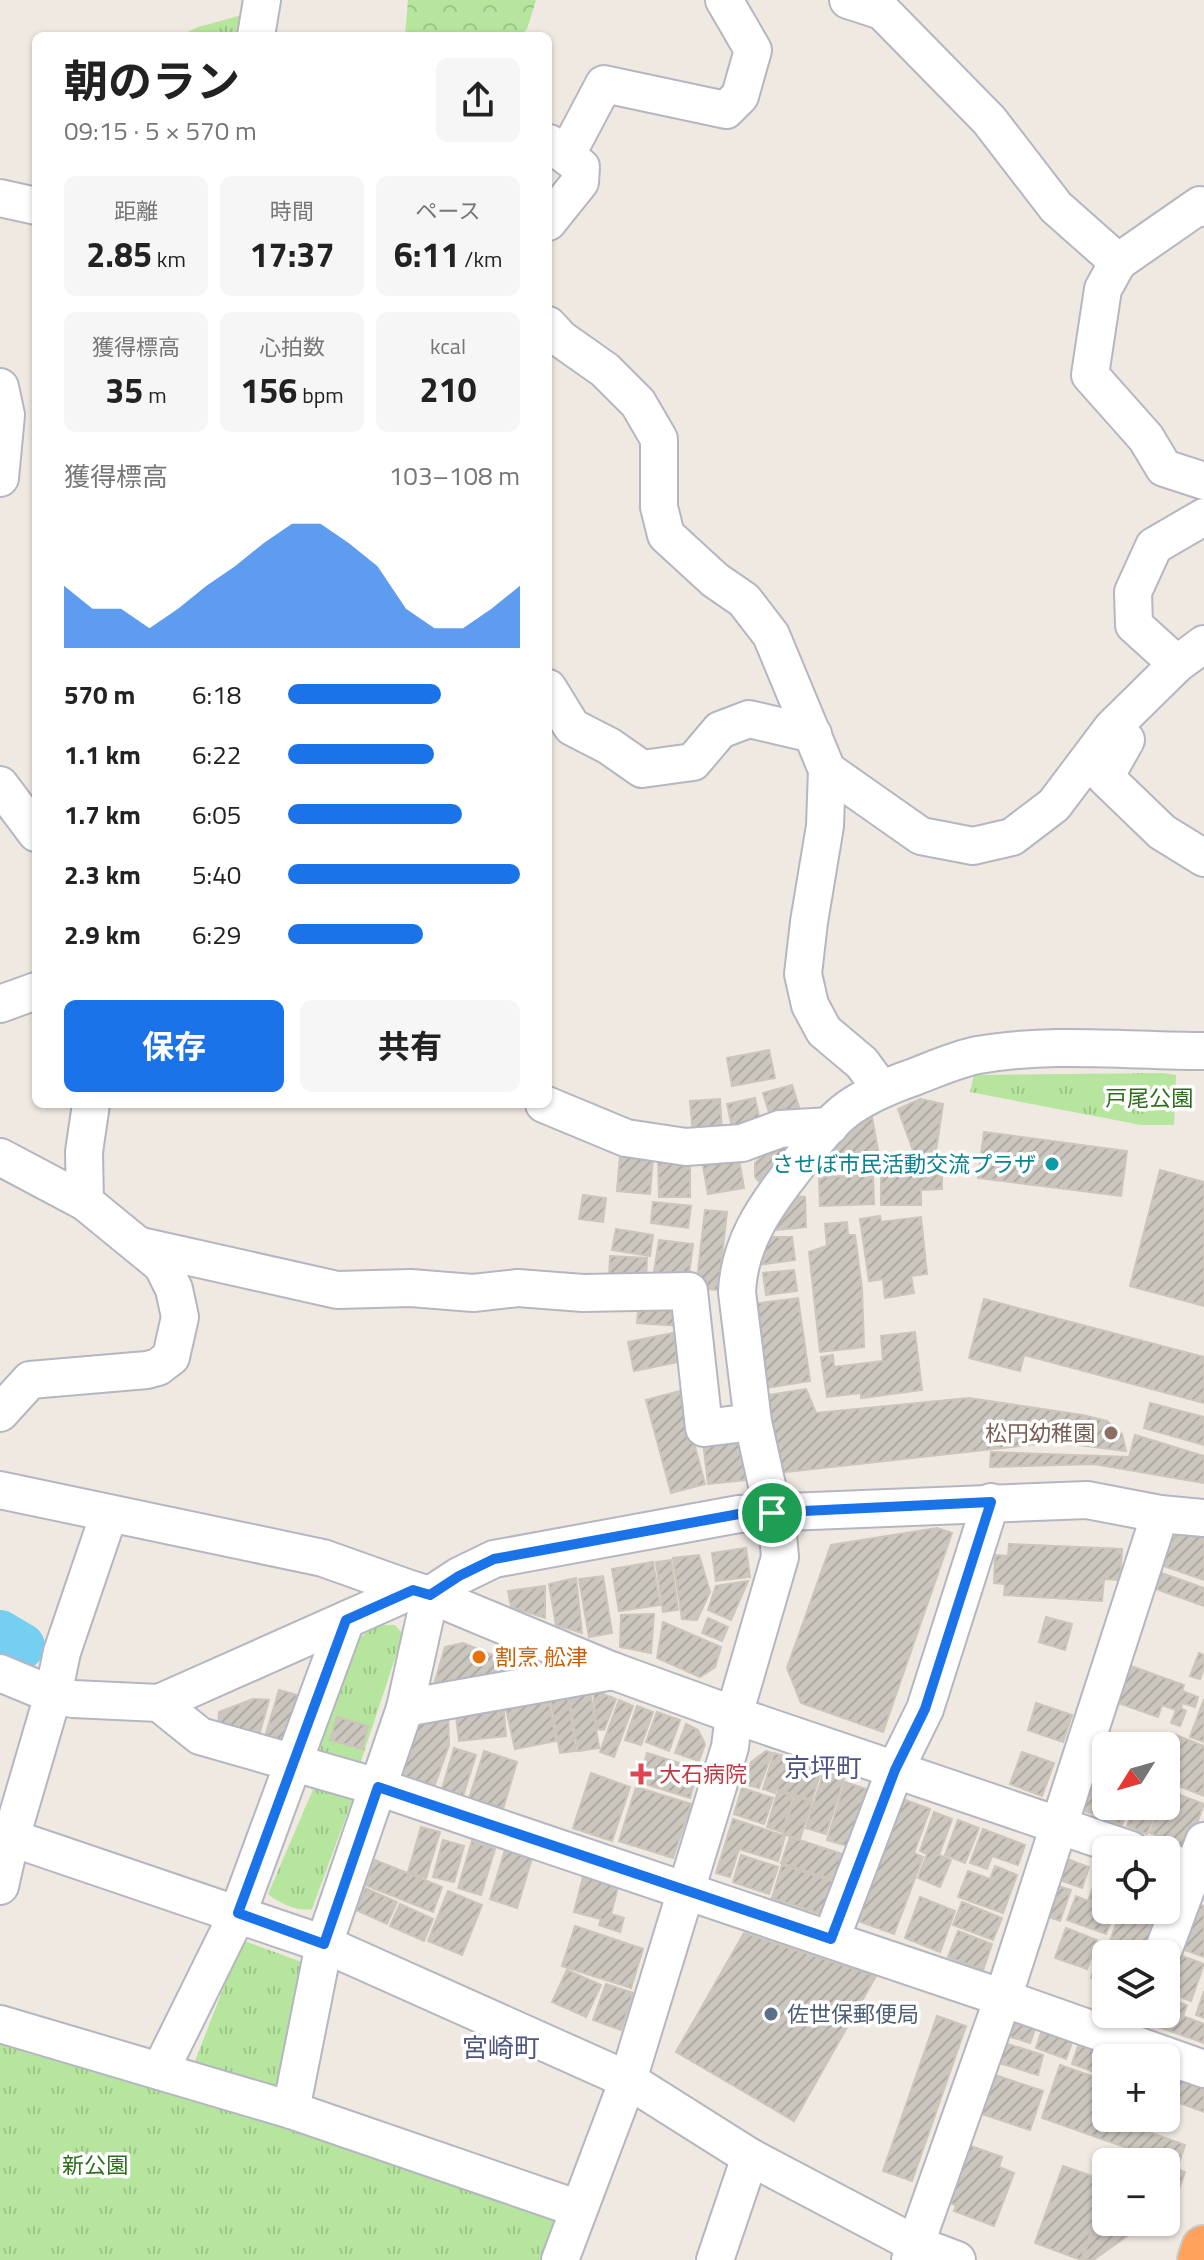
<!DOCTYPE html>
<html lang="ja">
<meta charset="utf-8">
<style>
body{margin:0;font-family:"Titillium Web","Noto Sans JP",sans-serif;background:#f6f6f6;color:#222;height:100vh;display:flex;flex-direction:column;font-size:30px;white-space:nowrap}
*{box-sizing:border-box;margin:0}
p{font-size:26px;color:#767676}
.icon{flex:none;width:44px;height:44px;fill:none;stroke:currentColor;stroke-width:2;stroke-linecap:round;stroke-linejoin:round}
.map{position:relative;flex:1;overflow:hidden}
.sheet{position:absolute;left:32px;top:32px;width:520px;height:1076px;display:flex;flex-direction:column;background:#fff;border-radius:12px;box-shadow:0 2px 6px #0004}
.sheet>*{flex:none}
.needle{width:52px;rotate:233deg}
.fabs{position:absolute;left:1092px;top:1732px;display:grid;gap:16px}
.fabs a{display:grid;place-items:center;width:88px;height:88px;border-radius:12px;background:#fff;box-shadow:0 2px 6px #0004;font-size:40px}
.pin{position:absolute;display:grid;place-items:center;width:68px;height:68px;color:#fff;margin:-34px;border:4px solid #fff;border-radius:50%;box-shadow:0 2px 8px #0007}
.round{display:grid;place-items:center;flex:none;width:84px;height:84px;border-radius:12px;background:#f6f6f6}
.headline{display:flex;align-items:center;justify-content:space-between;height:136px;padding:0 32px}
h1{font-size:44px;font-weight:700;line-height:60px}
.stats{display:grid;grid-template-columns:repeat(3,1fr);gap:12px;height:136px;padding:8px 32px}
.stats div{display:grid;align-content:center;border-radius:12px;background:#f6f6f6;text-align:center}
.stats b{font-size:34px;font-weight:700}
.stats small{font-size:22px;font-weight:400}
.stats p{font-size:22px}
.chart{height:224px;padding:16px 32px}
.chart p{display:flex;justify-content:space-between}
.chart svg{width:100%;height:144px;margin-top:8px;fill:#1a73e8;opacity:.7}
.action{display:flex;gap:16px;margin-top:auto;padding:16px 32px}
.action a{flex:1;height:92px;border-radius:12px;background:#1a73e8;color:#fff;font-size:32px;font-weight:700;line-height:92px;text-align:center}
.action a+a{background:#f6f6f6;color:#222}
ul{padding:0 32px;list-style:none;font-size:26px}
li{display:grid;grid-template-columns:128px 96px 1fr;align-items:center;height:60px}
li i{height:20px;border-radius:10px;background:#1a73e8}
.map>svg:first-child{display:block}
.forest{fill:url(#forest-crowns)}
.park{fill:url(#park-tufts)}
.lines{fill:none;stroke-linecap:round;stroke-linejoin:round}
.river{stroke:#75cff0;stroke-width:46}
.building{fill:url(#building-hatch);stroke:#cbc5ba;stroke-width:2}
.minor-casing{stroke:#b4b7c1;stroke-width:40}
.highway-casing{stroke:#c9c9c9;stroke-width:48}
.minor{stroke:#fff;stroke-width:36}
.highway{stroke:#ffa35c;stroke-width:44}
.route-casing{stroke:#fff;stroke-width:16}
.route{stroke:#1a73e8;stroke-width:10}
.culture-dot{fill:#0f9aa8;stroke:#fff;stroke-width:3}
.education-dot{fill:#8d6e63;stroke:#fff;stroke-width:3}
.food-dot{fill:#e8710a;stroke:#fff;stroke-width:3}
.health-dot{fill:#e0444e;stroke:#fff;stroke-width:3}
.service-dot{fill:#5c6f8a;stroke:#fff;stroke-width:3}
.labels{text-anchor:middle;stroke-width:7;stroke-linejoin:round;paint-order:stroke}
.park-label{font-size:22px;fill:#2c6e1b;stroke:#fff}
.culture-label{font-size:22px;fill:#0d838f;stroke:#fff;text-anchor:end}
.education-label{font-size:22px;fill:#785e54;stroke:#fff;text-anchor:end}
.food-label{font-size:22px;fill:#c56008;stroke:#fff;text-anchor:start}
.health-label{font-size:22px;fill:#be3a42;stroke:#fff;text-anchor:start}
.service-label{font-size:22px;fill:#4e5e75;stroke:#fff;text-anchor:start}
.quarter-label{font-size:26px;fill:#4d5680;stroke:#fff}
</style>
<div class="map">
<svg width="1204" height="2260" viewBox="0 0 1204 2260">
<defs>
<pattern id="forest-crowns" width="20" height="18" patternUnits="userSpaceOnUse" patternTransform="scale(2)"><rect width="20" height="18" fill="#b6e59e"/><path d="M2 6a3 3 0 1 1 6 0M12 15a3 3 0 1 1 6 0" fill="none" stroke="#9dc588"/></pattern>
<pattern id="park-tufts" width="24" height="20" patternUnits="userSpaceOnUse" patternTransform="scale(2)"><rect width="24" height="20" fill="#b6e59e"/><path d="M3 7l-1-3M5 7V3M7 7l1-3M15 17l-1-3M17 17v-4M19 17l1-3" fill="none" stroke="#9dc588"/></pattern>
<pattern id="building-hatch" width="6" height="6" patternUnits="userSpaceOnUse" patternTransform="scale(2)"><rect width="6" height="6" fill="#cbc7bf"/><path d="M-1 1l2-2M0 6l6-6M5 7l2-2" fill="none" stroke="#afaba4"/></pattern>
</defs>
<rect width="100%" height="100%" fill="#efe9e1"/>
<polygon class="forest" points="408,0 536,0 527,29 520,36 405,36"/>
<g class="park">
<polygon points="253,12 249,36 180,36 198,27"/>
<polygon points="1163,1073 1176,1075 1174,1125 1141,1125 970,1092 974,1075"/>
<polygon points="379,1625 395,1625 403,1634 359,1767 316,1755 356,1640"/>
<path d="M315,1785l39,10 -42,114c-14,3 -33,-6 -44,-15z"/>
<polygon points="242,1940 310,1965 278,2094 192,2069"/>
<polygon points="0,2040 550,2210 559,2228 546,2260 0,2260"/>
</g>
<g class="lines">
<polyline class="river" points="0,1633 22,1646"/>
</g>
<g class="building">
<polygon points="769,1050 775,1078 732,1086 727,1058"/>
<polygon points="792,1085 801,1114 772,1122 763,1093"/>
<polygon points="755,1098 761,1126 733,1132 727,1104"/>
<polygon points="720,1099 722,1131 693,1134 690,1101"/>
<polygon points="920,1099 943,1104 935,1157 914,1153 898,1109"/>
<polygon points="871,1112 880,1161 820,1172 818,1163"/>
<polygon points="984,1132 1127,1151 1121,1196 978,1178"/>
<polygon points="792,1140 798,1146 761,1183 755,1177 755,1163 769,1150"/>
<polygon points="658,1153 690,1153 690,1197 659,1197"/>
<polygon points="738,1154 744,1188 708,1194 702,1161"/>
<polygon points="620,1155 653,1158 650,1194 617,1191"/>
<polygon points="1160,1170 1204,1182 1204,1306 1130,1286"/>
<polygon points="942,1174 942,1189 921,1190 921,1205 881,1205 881,1175"/>
<polygon points="873,1175 874,1204 820,1206 819,1177"/>
<polygon points="583,1195 606,1198 603,1222 579,1219"/>
<polygon points="792,1196 805,1197 806,1227 777,1230 773,1214"/>
<polygon points="653,1202 691,1206 688,1228 651,1223"/>
<polygon points="705,1210 727,1212 718,1290 696,1288"/>
<polygon points="880,1216 881,1222 921,1217 927,1274 911,1276 914,1293 885,1298 883,1279 869,1281 860,1219"/>
<polygon points="847,1222 848,1235 855,1235 862,1289 864,1347 820,1352 809,1252 827,1246 825,1224"/>
<polygon points="616,1229 653,1235 650,1256 612,1250"/>
<polygon points="763,1237 792,1237 795,1260 759,1265"/>
<polygon points="659,1240 693,1244 687,1289 652,1284"/>
<polygon points="610,1256 647,1258 646,1283 609,1281"/>
<polygon points="794,1270 797,1291 766,1295 763,1273"/>
<polygon points="639,1298 683,1301 681,1326 637,1323"/>
<polygon points="798,1298 810,1381 765,1388 753,1304"/>
<polygon points="984,1299 1204,1357 1204,1403 1024,1355 1020,1371 969,1358"/>
<polygon points="915,1332 922,1390 861,1398 861,1393 827,1397 821,1357 833,1355 834,1367 883,1361 881,1336"/>
<polygon points="673,1333 678,1362 634,1371 628,1342"/>
<polygon points="806,1389 816,1413 969,1398 1082,1415 1107,1421 1122,1434 1126,1451 1055,1442 778,1473 768,1395"/>
<polygon points="680,1391 705,1484 671,1493 646,1400"/>
<polygon points="1150,1403 1204,1417 1204,1445 1144,1428"/>
<polygon points="1135,1435 1204,1456 1204,1483 1094,1464 990,1467 991,1452 1129,1457"/>
<polygon points="741,1437 746,1480 708,1484 703,1441"/>
<polygon points="937,1528 952,1533 883,1732 801,1703 787,1668 831,1545"/>
<polygon points="1180,1532 1204,1535 1204,1580 1164,1566 1167,1543"/>
<polygon points="1009,1544 1122,1549 1120,1580 1104,1579 1102,1601 1004,1595 1005,1584 994,1583 995,1555 1008,1556"/>
<polygon points="746,1548 750,1577 716,1581 712,1553"/>
<polygon points="699,1555 710,1592 697,1620 682,1619 673,1558"/>
<polygon points="671,1560 678,1610 663,1612 656,1562"/>
<polygon points="653,1562 660,1605 619,1611 612,1569"/>
<polygon points="1156,1571 1204,1588 1204,1606 1150,1587"/>
<polygon points="603,1576 612,1633 589,1637 579,1579"/>
<polygon points="576,1578 582,1633 556,1625 549,1584"/>
<polygon points="748,1581 731,1620 708,1610 716,1586"/>
<polygon points="545,1586 545,1618 511,1607 508,1591"/>
<polygon points="654,1614 651,1653 620,1647 621,1615"/>
<polygon points="1046,1617 1072,1624 1065,1650 1039,1642"/>
<polygon points="708,1618 728,1627 722,1641 702,1633"/>
<polygon points="663,1622 721,1647 715,1667 700,1677 657,1658"/>
<polygon points="463,1643 500,1658 506,1677 433,1688 445,1647"/>
<polygon points="1199,1653 1204,1655 1204,1668 1200,1679 1190,1676"/>
<polygon points="508,1656 544,1667 513,1675"/>
<polygon points="1128,1665 1184,1685 1182,1691 1198,1697 1195,1707 1182,1703 1181,1708 1186,1711 1180,1726 1171,1723 1176,1710 1162,1705 1158,1717 1115,1702"/>
<polygon points="279,1690 297,1695 282,1746 264,1740"/>
<polygon points="593,1690 616,1699 604,1730 597,1729"/>
<polygon points="590,1691 599,1748 578,1751 569,1694"/>
<polygon points="567,1693 576,1751 560,1753 550,1696"/>
<polygon points="548,1697 556,1741 515,1749 505,1705"/>
<polygon points="253,1699 269,1700 258,1739 218,1729 219,1712"/>
<polygon points="1204,1699 1204,1742 1190,1737"/>
<polygon points="619,1700 633,1706 614,1757 600,1752"/>
<polygon points="503,1702 506,1736 459,1741 455,1708"/>
<polygon points="1036,1703 1072,1715 1063,1742 1028,1730"/>
<polygon points="637,1706 653,1712 641,1745 625,1740"/>
<polygon points="448,1711 449,1745 433,1790 400,1778 421,1714"/>
<polygon points="657,1712 680,1720 669,1751 646,1742"/>
<polygon points="337,1717 368,1726 362,1749 330,1740"/>
<polygon points="686,1724 698,1730 705,1744 699,1761 675,1753"/>
<polygon points="1176,1735 1204,1746 1204,1796 1171,1783 1179,1762 1168,1757"/>
<polygon points="1105,1742 1115,1746 1106,1746 1106,1806 1129,1806 1122,1825 1080,1809"/>
<polygon points="454,1748 476,1755 463,1796 442,1789"/>
<polygon points="484,1751 517,1762 503,1809 469,1799"/>
<polygon points="766,1751 772,1753 759,1788 745,1784 751,1762"/>
<polygon points="1022,1752 1054,1763 1042,1796 1010,1784"/>
<polygon points="647,1753 698,1769 690,1798 639,1782"/>
<polygon points="774,1753 822,1768 812,1800 776,1789 775,1793 763,1789"/>
<polygon points="824,1771 844,1778 826,1834 806,1828"/>
<polygon points="591,1773 630,1787 612,1841 573,1828"/>
<polygon points="845,1782 866,1789 848,1846 827,1840"/>
<polygon points="636,1787 691,1804 673,1858 619,1841"/>
<polygon points="742,1788 773,1798 764,1824 734,1814"/>
<polygon points="1167,1790 1204,1804 1188,1848 1150,1833 1160,1806 1166,1806"/>
<polygon points="778,1791 793,1796 782,1832 767,1827"/>
<polygon points="795,1796 812,1802 800,1839 783,1834"/>
<polygon points="903,1799 930,1809 914,1853 923,1857 894,1934 858,1921"/>
<polygon points="1135,1806 1158,1806 1147,1834 1127,1826"/>
<polygon points="934,1812 952,1819 939,1855 951,1860 940,1887 918,1878 927,1854 920,1851"/>
<polygon points="733,1819 785,1836 778,1861 739,1849 730,1877 716,1873"/>
<polygon points="958,1820 979,1828 965,1863 945,1855"/>
<polygon points="421,1827 440,1832 426,1878 408,1872"/>
<polygon points="983,1829 1025,1845 1018,1865 992,1856 987,1869 970,1863"/>
<polygon points="790,1837 842,1854 834,1880 781,1863"/>
<polygon points="443,1840 464,1846 454,1882 433,1877"/>
<polygon points="472,1841 495,1849 481,1895 458,1888"/>
<polygon points="505,1850 532,1858 517,1908 490,1899"/>
<polygon points="741,1855 778,1867 769,1894 733,1882"/>
<polygon points="1064,1858 1089,1867 1082,1888 1057,1879"/>
<polygon points="375,1860 442,1887 433,1912 365,1885"/>
<polygon points="782,1865 832,1881 821,1914 772,1898"/>
<polygon points="1097,1865 1106,1868 1106,1880 1093,1876"/>
<polygon points="995,1866 1017,1875 1003,1913 958,1897 968,1871 990,1879"/>
<polygon points="583,1877 618,1887 611,1914 624,1918 620,1932 599,1925 601,1919 574,1912"/>
<polygon points="1094,1884 1105,1887 1101,1898 1106,1899 1106,1910 1115,1910 1106,1934 1067,1920 1076,1896 1088,1901"/>
<polygon points="1054,1885 1071,1890 1060,1921 1044,1915"/>
<polygon points="365,1888 397,1902 387,1924 356,1910"/>
<polygon points="448,1891 482,1905 462,1955 428,1941"/>
<polygon points="920,1897 955,1911 940,1952 905,1938"/>
<polygon points="962,1902 1002,1918 993,1940 953,1925"/>
<polygon points="1191,1902 1204,1906 1204,1957 1176,1947"/>
<polygon points="400,1904 433,1919 424,1941 390,1926"/>
<polygon points="1121,1910 1161,1922 1150,1954 1106,1954 1106,1965 1102,1964"/>
<polygon points="1135,1910 1165,1910 1162,1919"/>
<polygon points="575,1926 643,1949 631,1988 562,1966"/>
<polygon points="1066,1928 1097,1940 1087,1969 1055,1958"/>
<polygon points="958,1931 992,1944 983,1970 948,1957"/>
<polygon points="744,1933 876,1976 794,2121 676,2052"/>
<polygon points="1174,1953 1204,1964 1191,2001 1166,1992 1166,1976"/>
<polygon points="1095,1967 1106,1971 1102,1982 1091,1978"/>
<polygon points="567,1970 601,1985 586,2017 552,2002"/>
<polygon points="1106,1980 1106,2011 1096,2008"/>
<polygon points="606,1984 633,1993 621,2030 593,2020"/>
<polygon points="1204,1991 1204,2018 1196,2015"/>
<polygon points="1166,1998 1187,2005 1183,2016 1204,2024 1204,2043 1150,2024 1154,2014 1166,2014"/>
<polygon points="937,2016 966,2026 912,2181 883,2171"/>
<polygon points="1010,2020 1035,2029 1030,2043 1005,2035"/>
<polygon points="1042,2030 1073,2040 1066,2059 1036,2048"/>
<polygon points="1001,2042 1043,2055 1038,2075 996,2062"/>
<polygon points="1079,2043 1107,2053 1100,2074 1072,2064"/>
<polygon points="1060,2065 1106,2081 1106,2118 1154,2118 1149,2132 1185,2145 1178,2166 1042,2118"/>
<polygon points="1166,2072 1204,2085 1204,2112 1166,2098"/>
<polygon points="989,2073 1043,2091 1030,2130 976,2112"/>
<polygon points="968,2145 1002,2157 999,2167 1014,2173 994,2226 954,2211 956,2205 949,2203"/>
<polygon points="1166,2165 1185,2172 1174,2203 1166,2200"/>
<polygon points="1063,2166 1106,2181 1106,2189 1081,2260 1035,2243"/>
<polygon points="1106,2198 1106,2222 1147,2222 1093,2260 1082,2260"/>
</g>
<g class="lines">
<defs>
<g id="minor">
<polyline points="848,0 882,11 989,120 1056,207 1118,262"/>
<polyline points="256,36 262,0"/>
<polyline points="567,154 604,84 726,110 740,96 753,50 724,0"/>
<polyline points="0,198 36,206"/>
<polyline points="1204,208 1200,205 1118,262 1103,289 1090,375 1146,438 1164,468 1204,481"/>
<polyline points="548,222 580,182 581,167 549,143"/>
<polyline points="548,325 561,339 605,370 638,403 659,439 659,507 666,535 715,580 744,600 771,635 827,770 825,826 809,922 803,974 810,1005 824,1031 862,1063 881,1089"/>
<polyline points="0,387 6,415 0,478"/>
<polyline points="1177,664 1134,625 1133,592 1154,546 1204,517"/>
<polyline points="548,688 572,727 609,746 642,769 693,762 720,730 749,719 813,734"/>
<polyline points="1123,737 1126,740 1105,777 1162,832 1204,858"/>
<polyline points="827,770 921,836 973,846 1012,837 1054,805 1112,728 1177,664 1204,644"/>
<polyline points="0,785 36,833"/>
<polyline points="0,1004 36,991"/>
<polyline points="544,1104 626,1138 686,1147 742,1143 780,1129 830,1126"/>
<polyline points="0,1157 85,1202 162,1265 174,1289 180,1317 171,1357 158,1367 147,1370 30,1380 0,1413"/>
<polyline points="85,1202 84,1152 91,1104"/>
<polyline points="141,1246 337,1290 411,1288 473,1293 518,1288 583,1293 689,1291 704,1428 753,1422"/>
<polyline points="0,1490 323,1558 413,1590"/>
<polyline points="0,1673 53,1695 62,1652 109,1514"/>
<polyline points="159,1703 200,1736 378,1787 1003,1998 1204,2069"/>
<polyline points="405,1708 613,1671"/>
<polyline points="0,1834 324,1944 628,2080 750,2157 915,2244 957,2260"/>
<polyline points="1166,1861 1204,1874"/>
<polyline points="0,1886 11,1838 53,1695 73,1699 159,1703 413,1590 430,1595 459,1576 494,1559 739,1514 1087,1500 1160,1514 1204,1518"/>
<polyline points="831,1939 895,1770 925,1709 991,1502"/>
<polyline points="1162,1954 1204,1841"/>
<polyline points="0,2024 291,2110 579,2209"/>
<polyline points="160,2071 238,1913 346,1620"/>
<polyline points="291,2110 324,1944 405,1708 430,1595 613,1671 734,1715 1131,1850"/>
<path d="M560,2260l68,-180 102,-333 4,-32 46,-158 -2,-22 -25,-113 -16,-130c2,-47 26,-83 55,-120 16,-21 35,-48 57,-64 20,-14 42,-23 65,-31 21,-8 43,-18 64,-22 74,-13 152,-4 226,-4"/>
<polyline points="715,2260 750,2157"/>
<polyline points="910,2260 1003,1998 1160,1514"/>
</g>
<polyline id="highway" points="1200,2260 1204,2248"/>
</defs>
<use href="#minor" class="minor-casing"/>
<use href="#highway" class="highway-casing"/>
<use href="#minor" class="minor"/>
<use href="#highway" class="highway"/>
</g>
<g class="lines">
<defs>
<polygon id="route" points="991,1502 925,1709 895,1770 831,1939 378,1787 324,1944 238,1913 346,1620 413,1590 430,1595 459,1576 494,1559 739,1514"/>
</defs>
<use href="#route" class="route-casing"/>
<use href="#route" class="route"/>
</g>
<circle class="culture-dot" cx="1052" cy="1164" r="8"/>
<circle class="education-dot" cx="1111" cy="1433" r="8"/>
<circle class="food-dot" cx="479" cy="1657" r="8"/>
<path class="health-dot" d="M637 1762h8v8h8v8h-8v8h-8v-8h-8v-8h8z"/>
<circle class="service-dot" cx="771" cy="2014" r="8"/>
<g class="labels">
<g class="park-label">
<text x="1149" y="1106">戸尾公園</text>
<text x="95" y="2173">新公園</text>
</g>
<g class="culture-label">
<text x="1036" y="1172">させぼ市民活動交流プラザ</text>
</g>
<g class="education-label">
<text x="1095" y="1441">松円幼稚園</text>
</g>
<g class="food-label">
<text x="495" y="1665">割烹 舩津</text>
</g>
<g class="health-label">
<text x="659" y="1782">大石病院</text>
</g>
<g class="service-label">
<text x="787" y="2022">佐世保郵便局</text>
</g>
<g class="quarter-label">
<text x="823" y="1777">京坪町</text>
<text x="501" y="2057">宮崎町</text>
</g>
</g>
</svg>
<div class="fabs">
<a><svg class="needle" viewBox="-14 -14 28 28"><path d="M0-13l5 13h-10z" fill="#e53935"/><path d="M0 13l5-13h-10z" fill="#767676"/></svg></a>
<a><svg class="icon" aria-label="locate" viewBox="0 0 24 24"><circle cx="12" cy="12" r="6"/><path d="M12 2v4M12 18v4M2 12h4M18 12h4"/></svg></a>
<a><svg class="icon" aria-label="layers" viewBox="0 0 24 24"><path d="M12 4l9 5-9 5-9-5zM3 14l9 5 9-5"/></svg></a>
<a>+</a>
<a>−</a>
</div>
<div class="pin" style="left:772px;top:1513px;background:#1e9e55"><svg class="icon" aria-label="arrive" viewBox="0 0 24 24"><path d="M6 21V4h12l-3 4 3 4H6"/></svg></div>
<section class="sheet">
<div class="headline"><div><h1>朝のラン</h1><p>09:15 · 5 × 570 m</p></div><a class="round"><svg class="icon" aria-label="share" viewBox="0 0 24 24"><path d="M12 15V3M7 8l5-5 5 5M5 13v7h14v-7"/></svg></a></div>
<div class="stats">
<div><p>距離</p><b>2.85<small> km</small></b></div>
<div><p>時間</p><b>17:37</b></div>
<div><p>ペース</p><b>6:11<small> /km</small></b></div>
</div>
<div class="stats">
<div><p>獲得標高</p><b>35<small> m</small></b></div>
<div><p>心拍数</p><b>156<small> bpm</small></b></div>
<div><p>kcal</p><b>210</b></div>
</div>
<div class="chart"><p><span>獲得標高</span>103–108 m</p>
<svg viewBox="0 0 160 44" preserveAspectRatio="none"><path d="M0 44V25L10 32L20 32L30 38L40 32L50 25L60 19L70 12L80 6L90 6L100 12L110 19L120 32L130 38L140 38L150 32L160 25V44z"/></svg>
</div>
<ul>
<li><b>570 m</b>6:18<i style="width:66%"></i></li>
<li><b>1.1 km</b>6:22<i style="width:63%"></i></li>
<li><b>1.7 km</b>6:05<i style="width:75%"></i></li>
<li><b>2.3 km</b>5:40<i style="width:100%"></i></li>
<li><b>2.9 km</b>6:29<i style="width:58%"></i></li>
</ul>
<div class="action"><a>保存</a><a>共有</a></div>
</section>
</div>
